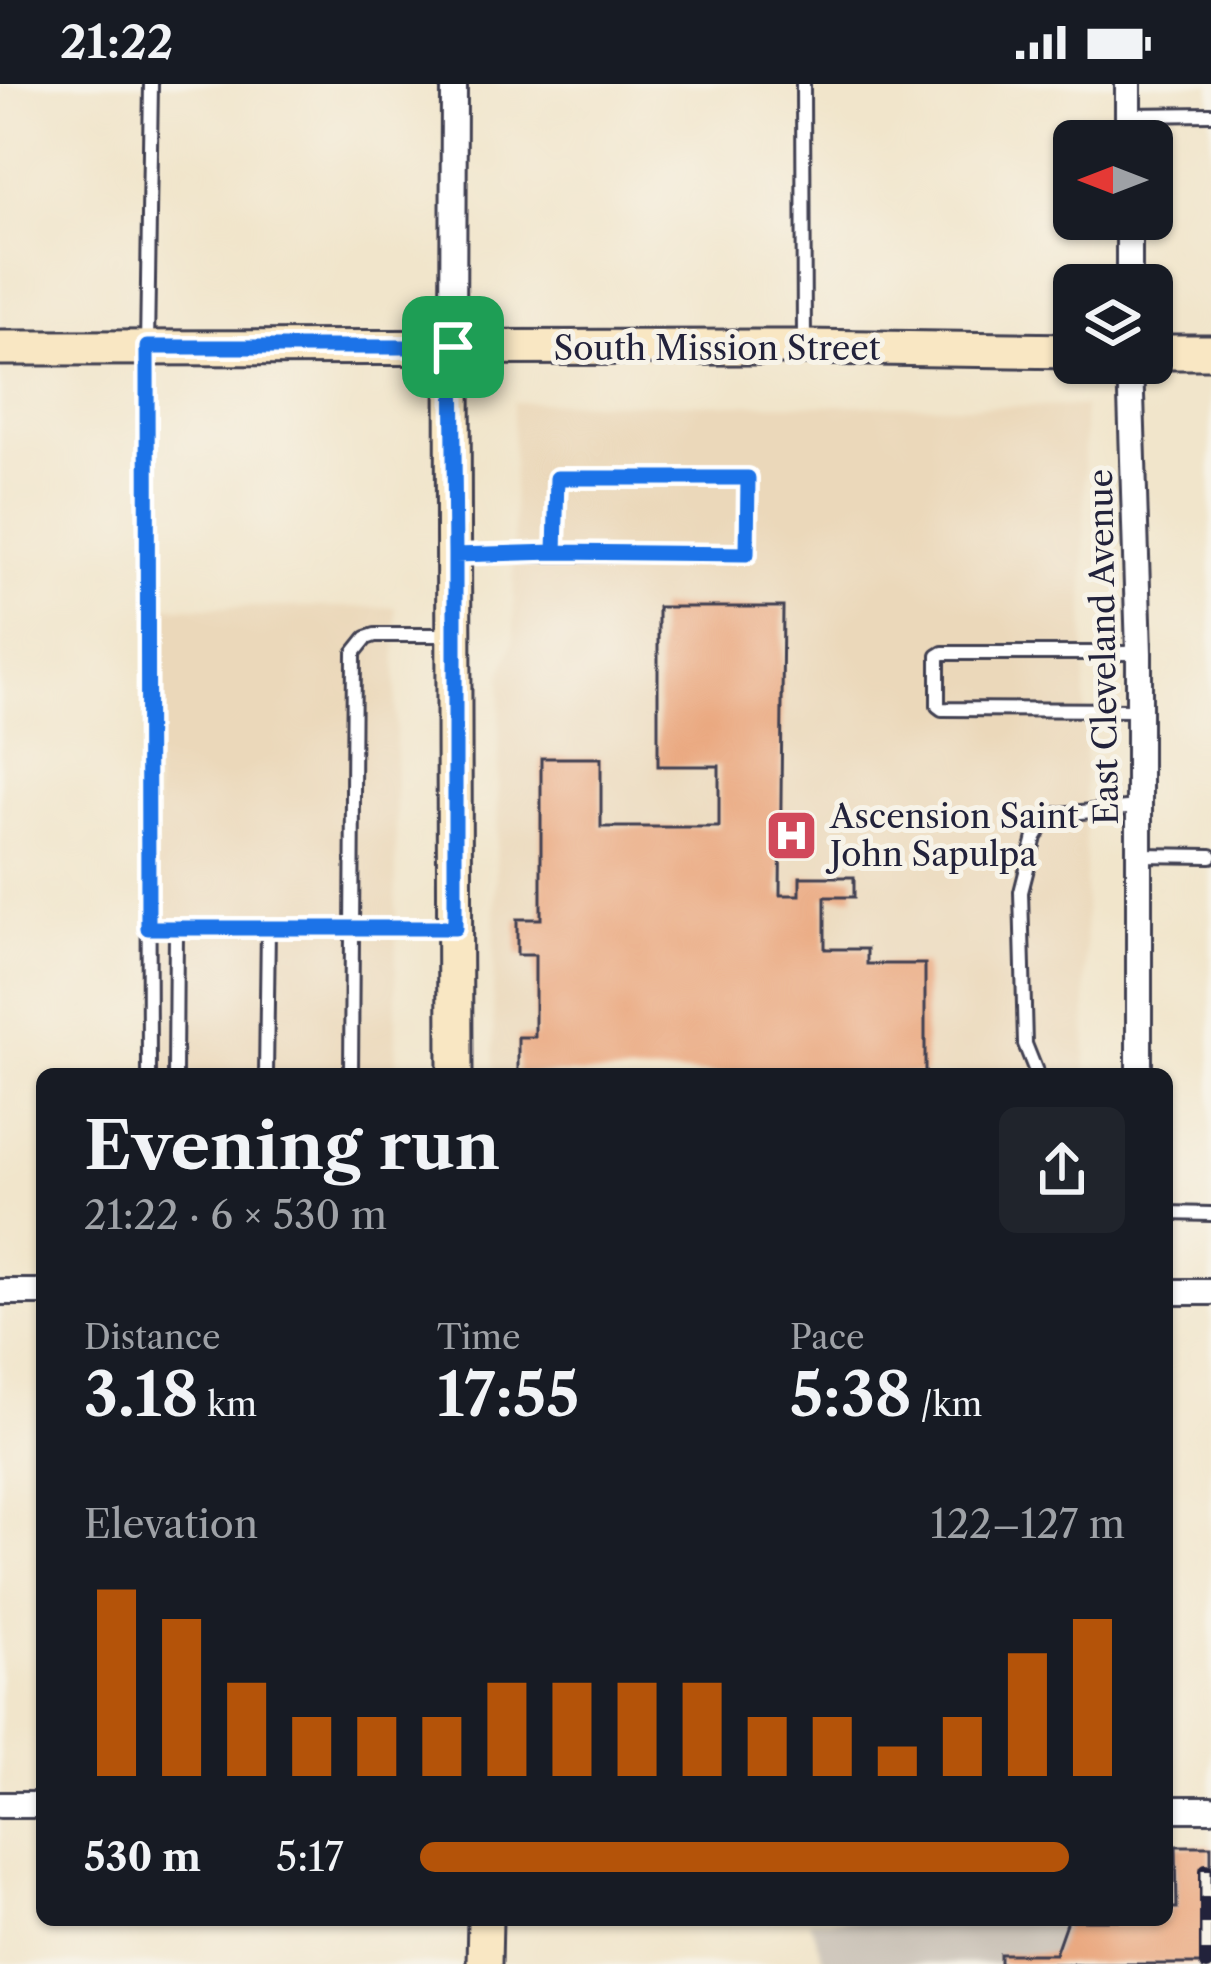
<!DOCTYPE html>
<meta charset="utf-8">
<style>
body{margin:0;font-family:"Libre Caslon Text",serif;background:#20242c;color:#f1f3f6;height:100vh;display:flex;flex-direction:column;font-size:45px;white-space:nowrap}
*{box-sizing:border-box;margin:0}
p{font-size:39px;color:#9ea1a6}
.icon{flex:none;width:66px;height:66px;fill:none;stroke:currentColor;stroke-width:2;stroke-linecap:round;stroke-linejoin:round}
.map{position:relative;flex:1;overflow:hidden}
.details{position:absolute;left:36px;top:984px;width:1137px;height:858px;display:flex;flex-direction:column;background:#171b24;border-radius:18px;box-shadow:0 3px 9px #0004}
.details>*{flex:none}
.needle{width:78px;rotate:270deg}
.buttons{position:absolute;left:1053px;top:36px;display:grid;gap:24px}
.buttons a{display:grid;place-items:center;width:120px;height:120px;border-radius:18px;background:#171b24;box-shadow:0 3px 9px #0004;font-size:60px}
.pin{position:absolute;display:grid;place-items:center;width:102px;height:102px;color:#fff;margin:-51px;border-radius:24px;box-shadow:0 6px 18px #0006}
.round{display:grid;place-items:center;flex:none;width:126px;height:126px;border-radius:18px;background:#20242c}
.head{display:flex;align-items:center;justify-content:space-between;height:204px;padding:0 48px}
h1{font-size:66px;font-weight:700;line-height:90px}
.stats{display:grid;grid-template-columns:repeat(3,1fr);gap:18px;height:204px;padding:12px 48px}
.stats div{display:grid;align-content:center}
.stats b{font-size:60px;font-weight:700}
.stats small{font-size:33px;font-weight:400}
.stats p{font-size:33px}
.chart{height:336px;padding:24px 48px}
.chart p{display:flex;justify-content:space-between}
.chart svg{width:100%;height:216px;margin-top:12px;stroke:#b45309;stroke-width:6}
ul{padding:0 48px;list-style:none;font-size:39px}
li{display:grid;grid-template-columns:192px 144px 1fr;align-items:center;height:90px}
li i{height:30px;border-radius:15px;background:#b45309}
.status{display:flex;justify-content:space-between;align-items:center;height:84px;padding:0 60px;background:#171b24;direction:ltr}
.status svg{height:33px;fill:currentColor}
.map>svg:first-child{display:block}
.built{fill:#ebd8ba}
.industrial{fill:#cbc3b8}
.building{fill:#e9a378}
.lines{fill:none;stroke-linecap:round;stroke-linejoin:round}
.lane-casing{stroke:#413f51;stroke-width:18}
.street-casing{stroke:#413f51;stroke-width:30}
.secondary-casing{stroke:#413f51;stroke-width:39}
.lane{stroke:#fff;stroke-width:12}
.street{stroke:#fff;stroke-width:24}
.secondary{stroke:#f9e7c3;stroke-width:33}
.rail-casing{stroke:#22223b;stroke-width:14}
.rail{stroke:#f7f3e8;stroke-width:9;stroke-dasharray:27;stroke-linecap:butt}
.route-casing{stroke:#fff;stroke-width:24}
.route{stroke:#1a73e8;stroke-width:15}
.labels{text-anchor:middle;stroke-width:10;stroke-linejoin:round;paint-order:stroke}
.street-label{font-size:33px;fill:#22223b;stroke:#f7f3e8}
.poi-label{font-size:33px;fill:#22223b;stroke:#f7f3e8;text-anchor:start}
</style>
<div class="status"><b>21:22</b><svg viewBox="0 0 49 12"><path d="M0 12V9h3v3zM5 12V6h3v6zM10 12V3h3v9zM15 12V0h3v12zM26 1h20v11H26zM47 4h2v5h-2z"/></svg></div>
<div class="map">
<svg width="1211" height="1880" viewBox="0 0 1211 1880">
<rect width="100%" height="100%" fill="#f7f3e8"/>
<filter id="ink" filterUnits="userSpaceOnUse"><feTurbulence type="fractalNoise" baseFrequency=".00833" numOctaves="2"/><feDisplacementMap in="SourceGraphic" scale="24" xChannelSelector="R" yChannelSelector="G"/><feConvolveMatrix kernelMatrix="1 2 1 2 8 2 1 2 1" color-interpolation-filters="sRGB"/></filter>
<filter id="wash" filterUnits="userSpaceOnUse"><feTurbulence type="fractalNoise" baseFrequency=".004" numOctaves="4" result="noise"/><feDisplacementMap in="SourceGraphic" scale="48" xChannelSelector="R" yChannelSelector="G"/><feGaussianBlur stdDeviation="2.7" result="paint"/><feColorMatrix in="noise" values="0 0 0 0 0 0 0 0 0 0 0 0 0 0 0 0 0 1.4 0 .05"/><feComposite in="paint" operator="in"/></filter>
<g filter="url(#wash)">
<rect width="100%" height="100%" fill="#f1e5cb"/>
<g class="built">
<polygon points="513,318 1084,323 1086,990 494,990 493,910 501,593 514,554"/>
<rect x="156" y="523" width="240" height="467"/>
</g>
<polygon class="industrial" points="1167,1767 1211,1768 1211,1880 825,1880 809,1836 1167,1836"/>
<g id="blocks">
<g class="building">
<polygon points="658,523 783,523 780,811 800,811 800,793 854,793 854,813 825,813 825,865 867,865 867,880 925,880 925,990 518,990 518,953 535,953 535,871 517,871 517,835 541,835 541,674 601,674 601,743 719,743 719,682 658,682"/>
<polygon points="1176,1762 1211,1762 1211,1880 1000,1880 1000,1870 1055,1870 1067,1836 1167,1836 1167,1824 1177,1824"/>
</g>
</g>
</g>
<g filter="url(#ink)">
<use href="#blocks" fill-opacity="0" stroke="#413f51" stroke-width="3"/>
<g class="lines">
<defs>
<g id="lane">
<polyline points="803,0 804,263"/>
<polyline points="1129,31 1211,30"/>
<polyline points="456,471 747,470 748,394 557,394 555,468"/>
<polyline points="1138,626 942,625 938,622 938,572 943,569 1139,569"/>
<polyline points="1139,771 1211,772"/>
<polyline points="148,844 453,844"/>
<polyline points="149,990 147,263 151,0"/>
<polyline points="175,990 176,844"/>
<polyline points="266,990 268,844"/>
<polyline points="351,990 354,569 366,554 375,551 452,551"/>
<polyline points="1037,990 1025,960 1021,808 1035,753 1043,740 1058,730 1138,723"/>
<polyline points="1167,1129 1211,1130"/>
</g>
<g id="street">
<polyline points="1128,57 1128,0"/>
<polyline points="1129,135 1129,201"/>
<polyline points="453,263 454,0"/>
<polyline points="1130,279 1139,569 1139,990"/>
<polyline points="0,1208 42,1208"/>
<polyline points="1167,1208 1211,1208"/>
<polyline points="0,1721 42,1721"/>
<polyline points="1167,1725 1211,1725"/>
</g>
<g id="secondary">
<polyline points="453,263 455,990"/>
<polyline points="0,264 804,263 1074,267"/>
<polyline points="1152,268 1211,268"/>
<polyline points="484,1880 485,1836"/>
</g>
</defs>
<use href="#lane" class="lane-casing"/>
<use href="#street" class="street-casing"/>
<use href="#secondary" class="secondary-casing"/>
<use href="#lane" class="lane"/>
<use href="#street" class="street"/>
<use href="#secondary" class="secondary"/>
<defs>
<polyline id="rail" points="1206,1786 1206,1880"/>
</defs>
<use href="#rail" class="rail-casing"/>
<use href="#rail" class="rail"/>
</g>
</g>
<g class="lines" filter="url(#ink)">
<defs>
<polyline id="route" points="453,263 147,263 148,844 455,844 455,471 555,468 747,470 748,394 557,394 555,468 455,471 453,263"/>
</defs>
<use href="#route" class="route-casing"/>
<use href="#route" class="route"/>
</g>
<defs>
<symbol id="hospital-square" viewBox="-11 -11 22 22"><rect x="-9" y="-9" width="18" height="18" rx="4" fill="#d1495b" stroke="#f7f3e8"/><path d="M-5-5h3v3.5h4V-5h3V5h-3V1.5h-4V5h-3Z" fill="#fff"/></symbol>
</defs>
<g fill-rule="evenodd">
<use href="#hospital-square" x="762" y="722" width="59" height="59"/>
</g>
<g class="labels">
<g class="street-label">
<text x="717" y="276">South Mission Street</text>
<text transform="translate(1103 563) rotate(-91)" y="12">East Cleveland Avenue</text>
</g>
<g class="poi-label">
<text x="830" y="744">Ascension Saint<tspan x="830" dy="38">John Sapulpa</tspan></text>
</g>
</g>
</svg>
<div class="buttons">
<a><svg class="needle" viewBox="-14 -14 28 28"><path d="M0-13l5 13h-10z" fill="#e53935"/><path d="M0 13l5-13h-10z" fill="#9ea1a6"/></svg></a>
<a><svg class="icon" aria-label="layers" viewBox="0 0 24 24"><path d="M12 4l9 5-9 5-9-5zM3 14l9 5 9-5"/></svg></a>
</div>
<div class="pin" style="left:453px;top:263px;background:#1e9e55"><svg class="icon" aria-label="arrive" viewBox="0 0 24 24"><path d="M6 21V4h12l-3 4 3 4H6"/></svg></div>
<section class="details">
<div class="head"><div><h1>Evening run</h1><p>21:22 · 6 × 530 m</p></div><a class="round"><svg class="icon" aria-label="share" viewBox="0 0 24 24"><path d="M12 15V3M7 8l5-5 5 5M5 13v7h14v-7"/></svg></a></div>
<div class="stats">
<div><p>Distance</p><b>3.18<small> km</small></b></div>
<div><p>Time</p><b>17:55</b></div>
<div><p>Pace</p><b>5:38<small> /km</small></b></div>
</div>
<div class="chart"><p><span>Elevation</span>122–127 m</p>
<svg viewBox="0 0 160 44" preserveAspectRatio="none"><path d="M5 44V6M15 44V12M25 44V25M35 44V32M45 44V32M55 44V32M65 44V25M75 44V25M85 44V25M95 44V25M105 44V32M115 44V32M125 44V38M135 44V32M145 44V19M155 44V12"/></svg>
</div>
<ul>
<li><b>530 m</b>5:17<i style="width:92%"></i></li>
</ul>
</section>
</div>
